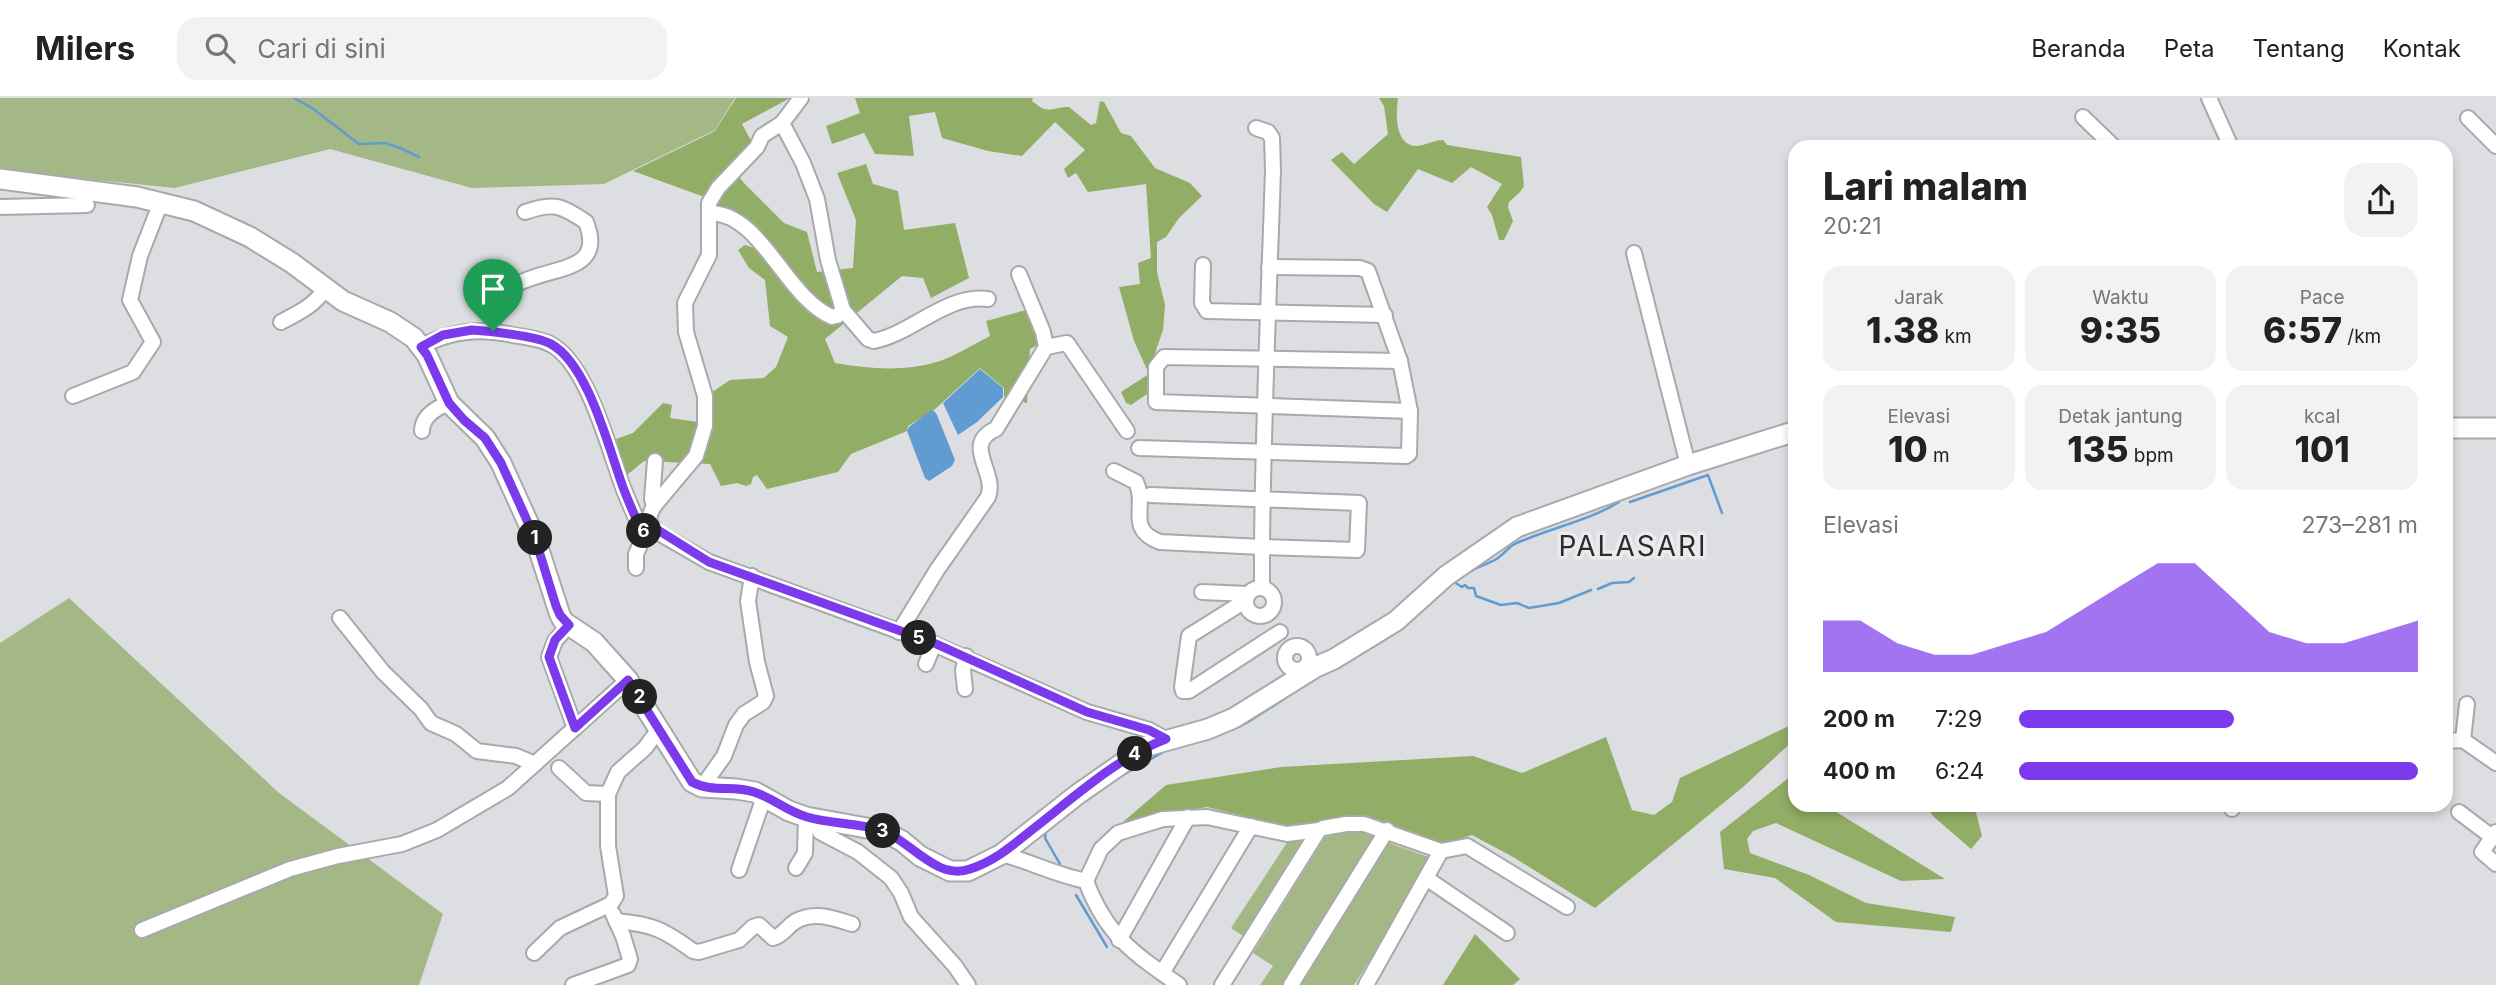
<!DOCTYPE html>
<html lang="id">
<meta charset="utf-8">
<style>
body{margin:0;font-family:Inter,sans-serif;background:#f2f2f2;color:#222;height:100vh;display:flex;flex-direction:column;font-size:26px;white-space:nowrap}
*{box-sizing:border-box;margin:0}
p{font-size:23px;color:#767676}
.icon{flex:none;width:38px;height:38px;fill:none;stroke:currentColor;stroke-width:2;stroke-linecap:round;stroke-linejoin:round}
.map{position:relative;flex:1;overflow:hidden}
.drawer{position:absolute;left:1788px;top:42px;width:665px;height:672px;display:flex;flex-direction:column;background:#fff;border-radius:21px;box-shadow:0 4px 10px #0003}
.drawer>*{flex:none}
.pin{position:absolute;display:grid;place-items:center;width:60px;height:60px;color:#fff;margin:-72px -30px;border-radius:50% 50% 50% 0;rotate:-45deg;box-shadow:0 0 7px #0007}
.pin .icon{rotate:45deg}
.km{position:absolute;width:35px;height:35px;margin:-18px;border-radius:50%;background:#222;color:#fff;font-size:19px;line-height:35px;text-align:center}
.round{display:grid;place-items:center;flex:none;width:74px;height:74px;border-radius:21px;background:#f2f2f2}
.headline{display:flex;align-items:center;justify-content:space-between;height:119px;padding:0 35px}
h1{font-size:38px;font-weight:800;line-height:52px}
.figures{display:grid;grid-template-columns:repeat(3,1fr);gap:10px;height:119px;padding:7px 35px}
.figures div{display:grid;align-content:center;border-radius:18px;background:#f2f2f2;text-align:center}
.figures b{font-size:35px;font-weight:800}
.figures small{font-size:19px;font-weight:400}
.figures p{font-size:19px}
.chart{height:196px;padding:14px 35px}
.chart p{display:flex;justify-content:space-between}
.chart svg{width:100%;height:126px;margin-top:7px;fill:#7c3aed;opacity:.7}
ul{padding:0 35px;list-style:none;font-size:23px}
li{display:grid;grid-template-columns:112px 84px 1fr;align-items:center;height:52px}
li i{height:18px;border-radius:9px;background:#7c3aed}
header{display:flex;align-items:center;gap:42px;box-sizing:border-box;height:98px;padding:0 35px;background:#fff;border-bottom:2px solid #e0e0e0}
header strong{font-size:33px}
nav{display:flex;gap:38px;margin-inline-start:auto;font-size:24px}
.search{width:490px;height:63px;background:#f2f2f2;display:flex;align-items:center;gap:18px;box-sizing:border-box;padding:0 24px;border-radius:21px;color:#767676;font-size:26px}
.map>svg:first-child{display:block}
.green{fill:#a3b885}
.forest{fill:#91ad66}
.water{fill:#609bd1}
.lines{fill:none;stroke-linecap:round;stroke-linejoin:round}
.stream{stroke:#609bd1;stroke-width:2.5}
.minor-casing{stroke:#a8a9ac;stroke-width:18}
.major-casing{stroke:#a8a9ac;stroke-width:23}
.minor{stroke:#fff;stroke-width:14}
.major{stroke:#fff;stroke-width:19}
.route-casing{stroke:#fff;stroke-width:14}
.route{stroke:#7c3aed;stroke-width:9}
.labels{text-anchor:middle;stroke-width:7;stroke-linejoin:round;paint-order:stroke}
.quarter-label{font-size:28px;letter-spacing:2px;fill:#2a2b2d;stroke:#ebebee}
</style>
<header>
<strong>Milers</strong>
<div class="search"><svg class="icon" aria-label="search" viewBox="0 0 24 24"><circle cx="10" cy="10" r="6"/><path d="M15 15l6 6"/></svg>Cari di sini</div>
<nav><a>Beranda</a><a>Peta</a><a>Tentang</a><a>Kontak</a></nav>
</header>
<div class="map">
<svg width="2496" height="887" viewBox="0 0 2496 887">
<rect width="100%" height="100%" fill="#dddee1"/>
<g class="green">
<polygon points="0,0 735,0 715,32 604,86 472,90 330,51 175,90 0,72"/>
<polygon points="69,500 279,695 443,816 419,887 0,887 0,545"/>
<polygon points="1357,731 1380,740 1286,887 1260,887 1273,868 1253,855 1325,739"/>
<polygon points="1306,742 1249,842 1231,830 1288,743"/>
<polygon points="1389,745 1434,761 1354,887 1299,887"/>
</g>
<g class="forest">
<path d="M736,0h54l-48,26 12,22 -22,21 11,15 41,41 23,9 10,40 36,-4 3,-48 -19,-47 29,-9 7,20 25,7 6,39 51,-7 14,55 -38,20 -8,-20 -21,-2 -77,63 10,24c35,6 70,9 105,-2 17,-6 34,-17 50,-25l-4,-15 47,-13 16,31 -19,10 -3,54 -23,-6v-9l-24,-20 -46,42 -26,16 -1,5 -56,23 -13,18 -71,17 -10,-14 -4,2 -2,7 -5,2 -9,-3 -16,3 -11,-22 -66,-3 -17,14 -11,-36 17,-6 30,-30 9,2 -2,13 28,4 13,-29 19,-13 34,-2 12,-11 12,-30 -18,-11 -5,-46 -16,-12 -11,-18 7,-5 13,4 3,-9 -51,-41 -77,-28 82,-40z"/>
<path d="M855,0h178l-1,3c18,15 18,6 37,6l22,18 5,-2 4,-22 4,1 17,31 10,3 24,32 35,15 12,13 -23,22 -13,19 -9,5v30l8,33 -2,25 -11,32 2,20 -7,12 -16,11 -5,-2 -5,-11 28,-18 -15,-33 -15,-54 21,-3 -2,-21 13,-5 -5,-74 -58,8 -12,-19 -8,5 -4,-9 21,-19 -30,-28 -33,34 -34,-5 -46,-13 -7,-26 -26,4 5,40 -39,-2 -11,-21 -32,11 -6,-18 34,-13z"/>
<path d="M1379,0h19c-2,14 -4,47 18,48 9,0 17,-6 27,-6l4,5 74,12 3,29 -4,6 -11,10 -1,5 5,14 -9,19h-5l-7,-25 -5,-8 15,-23 -31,-17 -19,16 -34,-14 -31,43 -13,-8 -43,-44 11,-8 12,12 34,-30 -4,-28z"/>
<polygon points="1795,625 1795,641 1743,689 1595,810 1513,759 1472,737 1445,746 1368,718 1288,729 1207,709 1123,724 1166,687 1281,669 1473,658 1522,675 1606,639 1632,712 1654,717 1672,704 1680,680"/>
<polygon points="1795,675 1796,707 1825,707 1945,781 1901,783 1776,725 1753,733 1747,741 1750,755 1809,777 1866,805 1955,819 1951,834 1836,824 1775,780 1724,771 1720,734"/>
<polygon points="1925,707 1974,707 1982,738 1971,751 1934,719"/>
<polygon points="1475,836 1520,881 1513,887 1443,887"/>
</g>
<g class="water">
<polygon points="980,271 1003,290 1003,299 977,324 958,337 943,305"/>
<polygon points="930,313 934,313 937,317 955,362 952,368 929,383 925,380 907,333 909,329"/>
</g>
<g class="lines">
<g class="stream">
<polyline points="294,0 312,10 359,46 385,45 400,50 419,59"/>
<polyline points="1630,404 1708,377 1722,415"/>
<path d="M1469,474c8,-5 24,-10 29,-14 12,-9 9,-12 26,-18 31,-13 66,-20 95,-38"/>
<polyline points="1454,484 1462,489 1465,487 1468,490 1474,490 1476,498 1501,507 1517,505 1529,510 1559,505 1591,492"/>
<polyline points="1598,491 1612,485 1629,484 1634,480"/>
<polyline points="1228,633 1248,624 1284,601"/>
<polyline points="1116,681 1165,653"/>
<polyline points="1046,732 1045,740 1060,766"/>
<polyline points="1076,797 1107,849"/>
</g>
<defs>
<g id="minor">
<path d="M801,0l-19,25 -20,13 -5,11 -39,41 -9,15v52l-24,48 1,29 19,64v30l-9,30 -42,50c-6,11 -7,16 3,26l52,30 225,82 153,68 62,18 16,9"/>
<polyline points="2209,0 2231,49"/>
<polyline points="2083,19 2114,49"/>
<polyline points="2468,20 2496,48"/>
<polyline points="0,109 87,107"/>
<path d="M709,115c52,-1 76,84 123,104l5,-1 6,-6 -15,-50 -11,-61 -14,-36 -21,-40"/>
<polyline points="1634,155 1688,367"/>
<polyline points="1203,167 1202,205 1207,213 1385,217"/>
<path d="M843,212l25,29 6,2c39,-8 72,-47 114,-42"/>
<path d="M281,224c17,-9 33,-16 44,-33"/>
<path d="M493,233c0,-7 -1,-15 1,-22 20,-53 118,-21 92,-87 -25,-17 -33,-20 -61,-10"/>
<path d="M421,249c28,-16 56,-19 87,-13 13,3 31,4 42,10 38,19 59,107 74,146 6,15 13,30 19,44"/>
<polyline points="1046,249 1067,245 1127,333"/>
<polyline points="1400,263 1164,259 1156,269 1156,304 1410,313"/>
<polyline points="73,298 133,274 153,244 130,202 140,158 161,104"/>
<path d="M422,333c0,-15 14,-23 27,-28"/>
<polyline points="1139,350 1406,358 1409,356 1410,313 1400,263 1368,173 1360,170 1269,169"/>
<path d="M1114,373l22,11c12,24 -11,47 24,60l102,5v41"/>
<path d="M1150,397l209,8 -2,47 -95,-3c1,-126 7,-251 11,-377l-1,-32 -4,-6 -12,-4"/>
<polyline points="654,408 652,401 655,363"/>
<polyline points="636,470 636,456 647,431"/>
<circle cx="1260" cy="504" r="14"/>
<polyline points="1202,494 1248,496"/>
<polyline points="1245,503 1189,538 1182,589 1183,593 1189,593 1280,534"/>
<polyline points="340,520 383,574 421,611 431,625 456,636 477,653 516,658 535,666"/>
<polyline points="569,527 555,543 549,559 575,630"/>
<path d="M899,534l38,-62 51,-73c10,-24 -27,-53 8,-68l50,-82 -3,-15 -24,-58"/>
<circle cx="1297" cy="560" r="12"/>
<polyline points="926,566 934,546"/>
<polyline points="965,591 963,572 966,558"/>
<polyline points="2463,642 2467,606"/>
<polyline points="2446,643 2463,642 2496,665"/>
<polyline points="559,670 586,695 608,696"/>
<polyline points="702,689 724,658 736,627 744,616 763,604 766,598 757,564 748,503 752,478"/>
<polyline points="2232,707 2232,711"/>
<polyline points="2459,714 2492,739"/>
<polyline points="813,721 820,734 858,754 891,780 901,795 911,819 955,868 968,887"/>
<polyline points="2496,734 2482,754 2496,766"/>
<path d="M1002,756c29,8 54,21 84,27 20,54 47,72 93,104"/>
<polyline points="796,770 805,755 806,719"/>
<polyline points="739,772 764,699"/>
<polyline points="1426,780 1507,835"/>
<polyline points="1086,783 1101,751 1118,735 1163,721 1207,719 1287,736 1319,732 1323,730 1346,726 1364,726 1441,753 1467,748 1567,809"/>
<path d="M616,823c37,3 48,9 77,30l6,1 40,-12 14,-13 6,-2 14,13c11,-3 13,-11 23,-17 19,-10 37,-3 56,3"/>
<polyline points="142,832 290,771 338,758 402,746 437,732 508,690 628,582"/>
<polyline points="1119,842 1188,719"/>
<polyline points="534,855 560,830 611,806 616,798 608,748 608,696 618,674 645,650 660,630"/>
<polyline points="1162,875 1251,728"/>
<polyline points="573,887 628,867 630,861 623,838 613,816"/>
<polyline points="1222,887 1319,732"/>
<polyline points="1291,887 1387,732"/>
<polyline points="1366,887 1441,753"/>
</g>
<g id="major">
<polyline points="0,81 137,99 194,113 250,139 292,165 343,203 390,224 414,240 427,257 449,305 485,340 501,365 535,440 560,517 564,524 594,544 628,582 692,684 702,689 736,691 755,694 789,713 806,719 883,733 902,743 920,758 950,773 968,773 1002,756 1078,696 1147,648 1208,631 1234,620 1316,569 1334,561 1396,523 1446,478 1517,429 1688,367 1796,333"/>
<polyline points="2446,330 2496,330"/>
</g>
</defs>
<use href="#minor" class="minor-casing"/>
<use href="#major" class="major-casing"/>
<use href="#minor" class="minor"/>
<use href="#major" class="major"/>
</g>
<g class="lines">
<defs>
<path id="route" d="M472,232c17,1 65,6 79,14 38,21 58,106 73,146 6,15 12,29 19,44l7,-9 59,37 225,81 153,69 62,18 17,9c-48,18 -93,59 -133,90 -20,16 -38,32 -63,40 -34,12 -60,-29 -89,-39 -24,-7 -50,-6 -74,-13 -19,-5 -34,-19 -53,-25 -21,-7 -42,1 -62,-10l-64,-102 -53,48 -26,-71 6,-17 14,-15 -9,-10 -4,-9 -21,-68 -34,-75 -16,-25 -21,-18 -15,-17 -22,-48 -6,-8 22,-12z"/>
</defs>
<use href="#route" class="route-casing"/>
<use href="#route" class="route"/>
</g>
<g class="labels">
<g class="quarter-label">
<text x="1633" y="458">PALASARI</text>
</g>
</g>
</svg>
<div class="pin" style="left:493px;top:233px;background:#1e9e55"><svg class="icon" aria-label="arrive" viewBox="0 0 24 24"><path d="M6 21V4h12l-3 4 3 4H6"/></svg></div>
<b class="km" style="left:535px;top:440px">1</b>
<b class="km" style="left:640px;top:599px">2</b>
<b class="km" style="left:883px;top:733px">3</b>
<b class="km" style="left:1135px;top:656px">4</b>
<b class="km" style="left:919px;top:540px">5</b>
<b class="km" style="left:644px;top:433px">6</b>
<section class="drawer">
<div class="headline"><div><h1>Lari malam</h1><p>20:21</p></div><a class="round"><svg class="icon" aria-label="share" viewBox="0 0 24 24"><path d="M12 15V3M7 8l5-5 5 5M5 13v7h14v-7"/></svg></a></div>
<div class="figures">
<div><p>Jarak</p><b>1.38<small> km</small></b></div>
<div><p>Waktu</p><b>9:35</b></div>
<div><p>Pace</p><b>6:57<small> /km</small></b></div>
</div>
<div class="figures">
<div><p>Elevasi</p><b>10<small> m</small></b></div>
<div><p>Detak jantung</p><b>135<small> bpm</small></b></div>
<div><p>kcal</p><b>101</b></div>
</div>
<div class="chart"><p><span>Elevasi</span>273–281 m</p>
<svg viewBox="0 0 160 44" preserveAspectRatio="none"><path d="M0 44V26L10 26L20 34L30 38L40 38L50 34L60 30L70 22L80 14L90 6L100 6L110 18L120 30L130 34L140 34L150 30L160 26V44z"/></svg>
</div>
<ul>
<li><b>200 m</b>7:29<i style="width:54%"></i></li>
<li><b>400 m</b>6:24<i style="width:100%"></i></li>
</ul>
</section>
</div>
